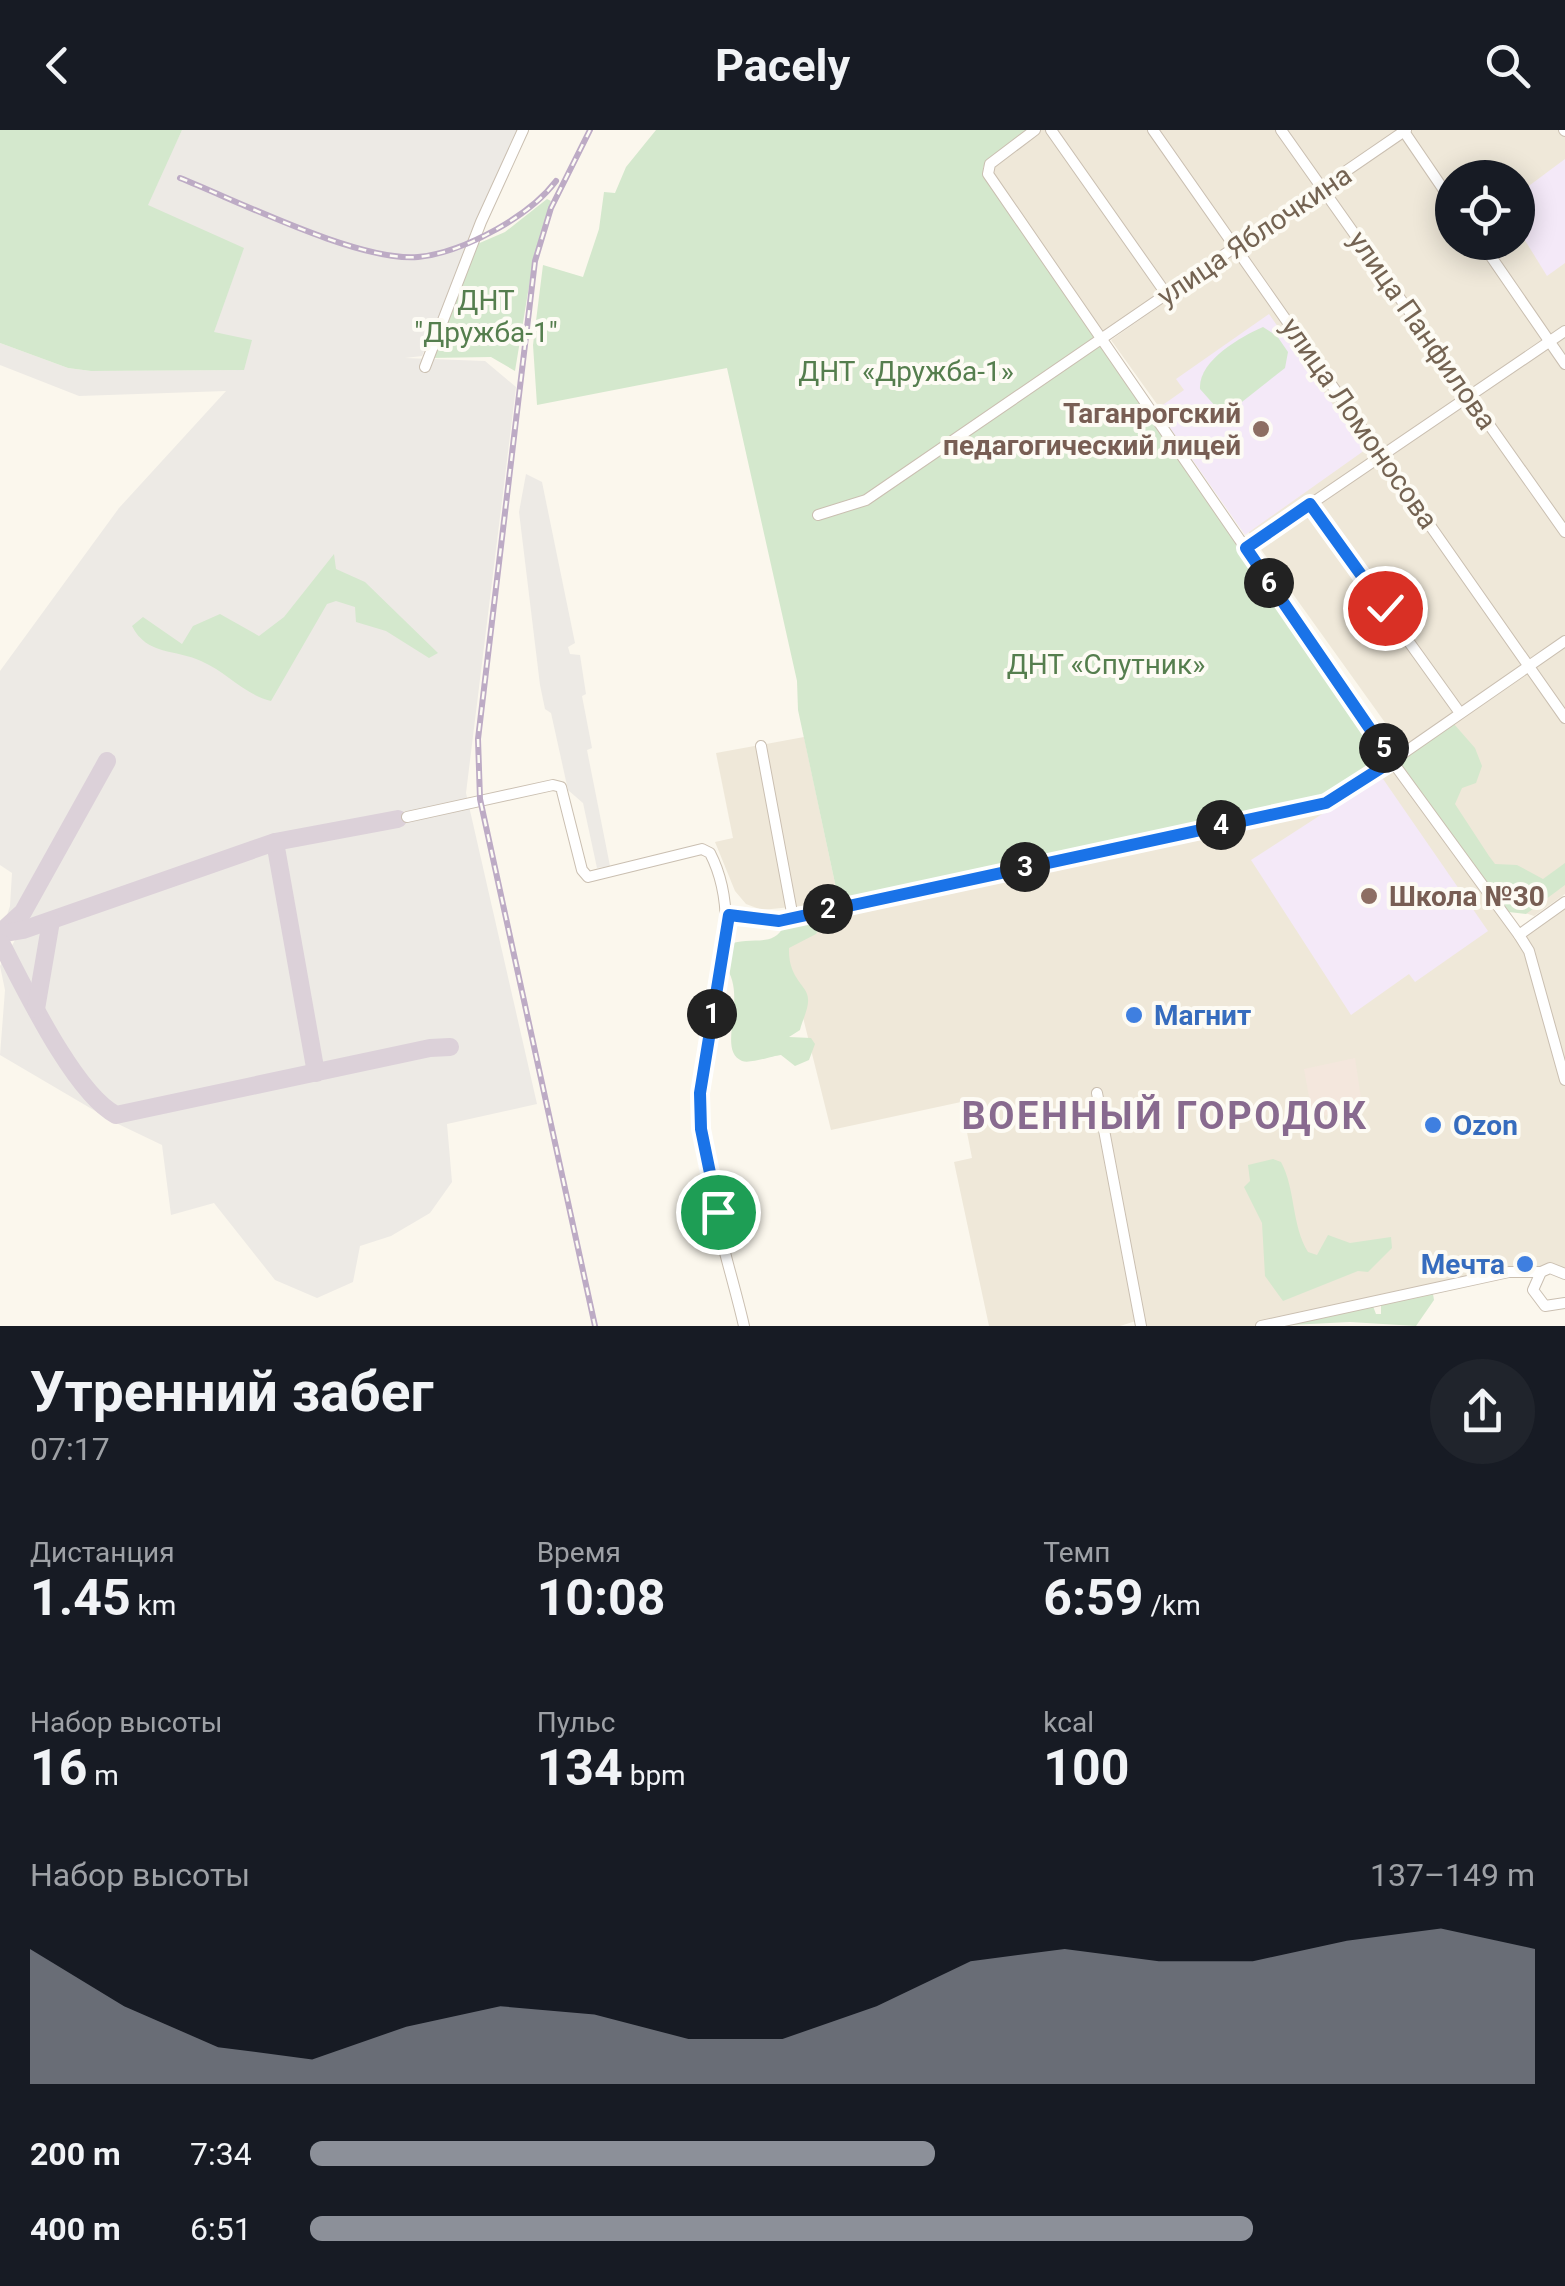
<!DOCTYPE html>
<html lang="ru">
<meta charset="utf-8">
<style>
body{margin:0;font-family:Roboto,sans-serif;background:#20242c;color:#f1f3f6;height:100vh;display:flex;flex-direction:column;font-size:38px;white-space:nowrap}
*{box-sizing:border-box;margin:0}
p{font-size:32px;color:#9ea1a6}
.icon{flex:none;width:55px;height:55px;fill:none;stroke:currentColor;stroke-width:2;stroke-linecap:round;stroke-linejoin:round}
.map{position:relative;height:1196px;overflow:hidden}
.panel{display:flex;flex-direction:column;background:#171b24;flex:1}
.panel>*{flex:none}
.fabs{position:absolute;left:1435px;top:30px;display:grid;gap:20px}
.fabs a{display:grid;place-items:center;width:100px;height:100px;border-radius:50%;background:#171b24;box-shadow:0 5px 25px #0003;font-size:50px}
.pin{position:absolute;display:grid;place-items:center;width:85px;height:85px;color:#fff;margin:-42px;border:5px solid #fff;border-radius:50%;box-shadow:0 2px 10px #0007}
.km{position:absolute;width:50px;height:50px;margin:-25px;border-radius:50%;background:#222;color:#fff;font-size:28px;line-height:50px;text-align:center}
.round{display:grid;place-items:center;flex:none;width:105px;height:105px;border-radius:52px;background:#20242c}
.overview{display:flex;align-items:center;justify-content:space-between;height:170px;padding:0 30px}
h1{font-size:55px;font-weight:700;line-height:75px}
.stats{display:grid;grid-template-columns:repeat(3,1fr);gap:15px;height:170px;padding:10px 30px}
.stats div{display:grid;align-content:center}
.stats b{font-size:50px;font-weight:700}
.stats small{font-size:28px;font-weight:400}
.stats p{font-size:28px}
.chart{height:280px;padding:20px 30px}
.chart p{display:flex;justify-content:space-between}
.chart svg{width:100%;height:180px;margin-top:10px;fill:#8c9099;opacity:.7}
ul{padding:0 30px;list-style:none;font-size:32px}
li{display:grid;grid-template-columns:160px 120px 1fr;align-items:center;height:75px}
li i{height:25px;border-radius:12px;background:#8c9099}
header{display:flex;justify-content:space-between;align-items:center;height:130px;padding:0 30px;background:#171b24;font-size:45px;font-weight:700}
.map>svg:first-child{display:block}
.residential{fill:#efe8d9;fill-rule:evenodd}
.commercial{fill:#f4e7dd}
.industrial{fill:#edeae5}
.education{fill:#f4e9f8}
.green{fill:#d4e8cd}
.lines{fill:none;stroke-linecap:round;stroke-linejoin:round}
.taxiway{stroke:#dcd1d9;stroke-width:18}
.minor-casing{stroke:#cabfb1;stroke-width:12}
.minor{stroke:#fff;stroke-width:10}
.rail-casing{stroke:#bdabc5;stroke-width:6}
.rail{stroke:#fdfbf4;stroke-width:2.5;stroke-dasharray:8;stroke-linecap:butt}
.route-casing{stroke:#fff;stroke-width:20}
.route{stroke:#1a73e8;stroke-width:12}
.education-dot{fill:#8d6e63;stroke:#fdfbf4;stroke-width:4}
.shop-dot{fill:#3f7fe0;stroke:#fdfbf4;stroke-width:4}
.labels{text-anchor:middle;stroke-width:8;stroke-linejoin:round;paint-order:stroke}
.street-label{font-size:28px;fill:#746352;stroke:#fdfbf4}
.park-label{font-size:28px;fill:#557e4e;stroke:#fdfbf4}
.education-label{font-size:28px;font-weight:bold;fill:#785e54;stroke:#fdfbf4;text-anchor:end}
.shop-label{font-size:28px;font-weight:bold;fill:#366cbe;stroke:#fdfbf4;text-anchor:start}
.district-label{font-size:38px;font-weight:bold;letter-spacing:2.5px;fill:#886a8f;stroke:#fdfbf4}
</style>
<header><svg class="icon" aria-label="back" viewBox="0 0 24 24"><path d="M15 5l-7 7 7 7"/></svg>Pacely<svg class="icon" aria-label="search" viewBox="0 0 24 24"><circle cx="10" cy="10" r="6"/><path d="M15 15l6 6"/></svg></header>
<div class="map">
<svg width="1565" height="1196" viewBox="0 0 1565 1196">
<rect width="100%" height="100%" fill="#fbf7ed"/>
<g class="residential">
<polygon points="1035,0 1406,0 1100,208 988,44 995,31"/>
<path d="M1411,0h154v764l-31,22 -14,-5 -409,-571zM1452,48h66v64h-66z"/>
<polygon points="804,607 839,772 762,780 746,774 735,761 715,712 733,708 716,623"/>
<polygon points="1392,631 1518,804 1565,772 1565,1144 1509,1142 1261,1196 1141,1196 1139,1190 1120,1196 989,1196 954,1032 972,1028 961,972 831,1000 779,791 1314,678"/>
</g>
<polygon class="commercial" points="1355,928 1362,975 1313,989 1304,939"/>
<g class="industrial">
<polygon points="182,0 519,0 422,226 405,228 485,231 516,257 466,663 537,974 447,994 452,1052 430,1083 391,1106 360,1116 353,1152 317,1168 275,1150 214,1073 171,1085 162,1015 114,992 0,925 5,860 0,836 18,805 4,794 10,776 12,743 0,735 0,541 119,378 226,261 79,266 0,235 0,213 68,238 91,241 244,240 214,203 145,76"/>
<polygon points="526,344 542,352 575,513 568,517 570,524 580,525 586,564 582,566 592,618 587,620 610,736 597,738 583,673 568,660 551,583 545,579 540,555 519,382"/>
</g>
<g class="education">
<polygon points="1565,29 1565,133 1547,146 1518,99 1518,64"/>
<polygon points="1269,184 1365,320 1245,405 1157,279 1184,260 1176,249"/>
<polygon points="1381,646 1488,801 1415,852 1409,844 1351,885 1251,730"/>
</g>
<g class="green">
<polygon points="0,0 182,0 148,75 244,118 214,202 252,210 244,240 91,241 68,238 0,213"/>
<polygon points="656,0 1029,0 983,37 986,50 1388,626 1317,674 839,772 798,580 797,551 727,238 537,275 533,215 543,135 583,147 599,99 604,62 615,63 626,37"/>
<polygon points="547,69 551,71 534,126 515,241 491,227 429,228 475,115 505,102"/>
<path d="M1263,197l14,9 11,16 -3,16 -52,41 -17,-2 -16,-18c-2,-28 40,-52 63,-62z"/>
<path d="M334,424l2,15 29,13 73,71 -9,5 -43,-27 -30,-9 -1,-15 -19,-6 -9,3 -56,97c-28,-7 -44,-29 -70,-40 -25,-12 -54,-5 -69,-35l11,-9 39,27 11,-18 27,-12 39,22 25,-19z"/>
<polygon points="1454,594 1475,618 1482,636 1476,653 1462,658 1455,674 1489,726 1495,734 1517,735 1543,749 1565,733 1565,755 1526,784 1509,782 1400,634 1403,624"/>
<path d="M819,787l3,7 -6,10 -27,14c-1,32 19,37 19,51 1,9 -6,22 -8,31l-11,7 22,1 4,6 -6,16 -14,6 -14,-11c-9,1 -31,9 -39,6 -27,-11 8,-66 -18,-96l3,-19c20,-12 45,4 57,-20z"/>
<path d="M1273,1029l8,3c15,28 10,62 27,90l9,3 11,-20 22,8 41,-6 1,11 -24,24 -10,-1 -75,30 -18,-25 -3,-53 -18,-36 6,-6 -2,-16z"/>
<polygon points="1433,1164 1434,1170 1416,1196 1350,1192 1268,1196 1371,1171 1376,1184 1381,1184 1381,1174"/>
</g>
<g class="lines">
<g class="taxiway">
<polyline points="275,712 316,943"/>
<polyline points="0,803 23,782 107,631"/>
<polyline points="0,804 23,800 275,712 398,689"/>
<path d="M1,813c23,44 73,150 115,172l314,-67 20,-1"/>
<polyline points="36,879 51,791"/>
</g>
<defs>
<g id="minor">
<polyline points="1035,0 990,34 988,44 1392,631 1519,805 1529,821 1565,950"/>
<polyline points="1051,0 1167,165"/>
<polyline points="1153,0 1565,588"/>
<polyline points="1281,0 1565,402"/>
<polyline points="1403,0 1452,72"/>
<polyline points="1564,0 1565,1"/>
<polyline points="1481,112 1565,234"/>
<polyline points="425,237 481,92 523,0"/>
<polyline points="1310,374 1460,583"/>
<polyline points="818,385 866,370 1406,0"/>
<polyline points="1246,418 1565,201"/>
<polyline points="761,616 793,788"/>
<path d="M407,687l146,-32 8,2 21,83 6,7 114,-28 8,4c39,76 -6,161 -10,240 -5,72 28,163 44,233"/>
<polyline points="729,785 779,791 1314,678 1392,631 1565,511"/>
<polyline points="1519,805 1565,772"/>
<polyline points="1097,963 1141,1196"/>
<polyline points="1565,1144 1550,1138 1541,1142 1533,1160 1545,1176 1565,1173"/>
<polyline points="1261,1196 1509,1142 1541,1142"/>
</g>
</defs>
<use href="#minor" class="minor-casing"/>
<use href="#minor" class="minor"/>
<defs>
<g id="rail">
<polyline points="590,0 551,78 535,131 478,609 480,669 595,1196"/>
<path d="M180,48c58,23 179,84 238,79 29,-3 54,-14 79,-28 23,-13 43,-27 59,-48"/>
</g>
</defs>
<use href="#rail" class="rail-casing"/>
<use href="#rail" class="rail"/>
</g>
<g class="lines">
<defs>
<polyline id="route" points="718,1082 701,999 700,963 729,785 779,791 1326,673 1392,631 1246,418 1310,374 1385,478"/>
</defs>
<use href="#route" class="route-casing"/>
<use href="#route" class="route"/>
</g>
<g class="education-dot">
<circle cx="1261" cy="299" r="10"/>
<circle cx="1369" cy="766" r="10"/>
</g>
<g class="shop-dot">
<circle cx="1134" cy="885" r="10"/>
<circle cx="1433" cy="995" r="10"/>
<circle cx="1525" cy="1134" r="10"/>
</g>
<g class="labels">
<g class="street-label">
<text transform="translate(1254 105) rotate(-34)" y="10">улица Яблочкина</text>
<text transform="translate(1423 200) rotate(55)" y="10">улица Панфилова</text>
<text transform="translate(1360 293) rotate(55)" y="10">улица Ломоносова</text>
</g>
<g class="park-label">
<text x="486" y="180">ДНТ<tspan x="486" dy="32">"Дружба-1"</tspan></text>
<text x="906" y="251">ДНТ «Дружба-1»</text>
<text x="1106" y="544">ДНТ «Спутник»</text>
</g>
<g class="education-label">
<text x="1241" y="293">Таганрогский<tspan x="1241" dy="32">педагогический лицей</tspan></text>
<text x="1389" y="776" text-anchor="start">Школа №30</text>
</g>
<g class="shop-label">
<text x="1154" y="895">Магнит</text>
<text x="1453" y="1005">Ozon</text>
<text x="1505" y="1144" text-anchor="end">Мечта</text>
</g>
<g class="district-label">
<text x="1165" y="999">ВОЕННЫЙ ГОРОДОК</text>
</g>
</g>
</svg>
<div class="fabs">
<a><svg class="icon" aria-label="locate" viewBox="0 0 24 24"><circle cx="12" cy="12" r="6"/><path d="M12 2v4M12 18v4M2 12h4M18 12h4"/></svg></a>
</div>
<div class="pin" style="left:718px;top:1082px;background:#1e9e55"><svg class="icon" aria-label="arrive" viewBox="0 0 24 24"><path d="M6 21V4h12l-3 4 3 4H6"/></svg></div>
<div class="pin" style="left:1385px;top:478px;background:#d93025"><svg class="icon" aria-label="check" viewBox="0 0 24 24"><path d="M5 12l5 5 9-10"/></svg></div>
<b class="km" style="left:712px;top:884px">1</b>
<b class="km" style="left:828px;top:779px">2</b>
<b class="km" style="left:1025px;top:737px">3</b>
<b class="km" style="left:1221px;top:695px">4</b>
<b class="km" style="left:1384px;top:618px">5</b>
<b class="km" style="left:1269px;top:453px">6</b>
</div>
<section class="panel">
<div class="overview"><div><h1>Утренний забег</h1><p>07:17</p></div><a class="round"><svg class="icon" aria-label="share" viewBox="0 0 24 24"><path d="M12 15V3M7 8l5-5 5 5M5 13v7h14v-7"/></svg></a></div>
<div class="stats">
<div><p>Дистанция</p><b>1.45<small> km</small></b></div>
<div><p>Время</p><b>10:08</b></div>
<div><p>Темп</p><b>6:59<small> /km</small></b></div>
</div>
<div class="stats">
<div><p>Набор высоты</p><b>16<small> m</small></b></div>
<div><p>Пульс</p><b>134<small> bpm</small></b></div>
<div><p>kcal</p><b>100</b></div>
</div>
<div class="chart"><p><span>Набор высоты</span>137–149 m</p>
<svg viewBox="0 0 160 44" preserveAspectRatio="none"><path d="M0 44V11L10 25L20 35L30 38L40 30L50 25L60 27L70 33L80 33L90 25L100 14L110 11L120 14L130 14L140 9L150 6L160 11V44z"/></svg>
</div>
<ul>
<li><b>200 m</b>7:34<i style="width:51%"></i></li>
<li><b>400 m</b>6:51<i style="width:77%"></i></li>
</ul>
</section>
